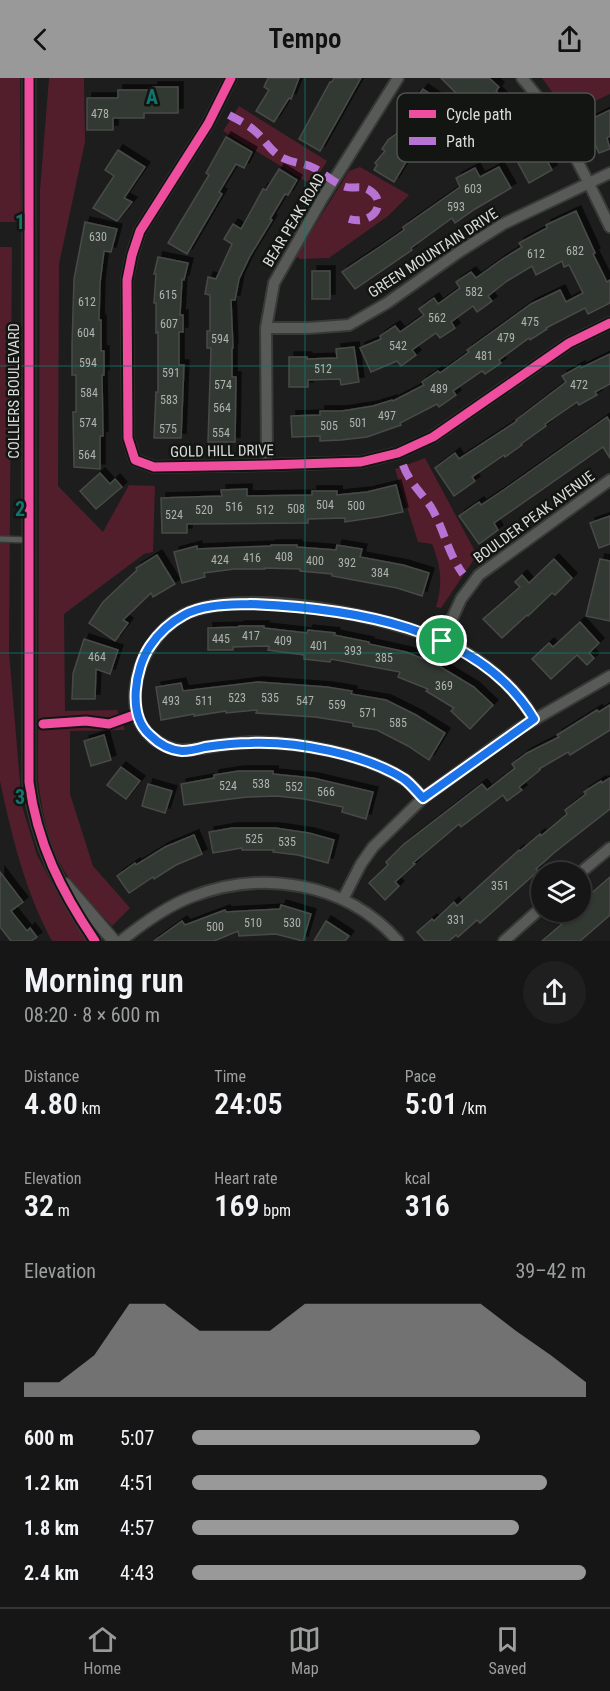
<!DOCTYPE html>
<meta charset="utf-8">
<style>
body{margin:0;font-family:"Roboto Condensed",sans-serif;background:#1e1f1e;color:#f1f3f6;height:100vh;display:flex;flex-direction:column;font-size:22px;white-space:nowrap}
*{box-sizing:border-box;margin:0}
p{font-size:20px;color:#9d9fa0}
.icon{flex:none;width:33px;height:33px;fill:none;stroke:currentColor;stroke-width:2;stroke-linecap:round;stroke-linejoin:round}
.map{position:relative;height:863px;overflow:hidden}
.panel{display:flex;flex-direction:column;background:#151615;flex:1}
.panel>*{flex:none}
.buttons{position:absolute;left:531px;top:784px;display:grid;gap:12px}
.buttons a{display:grid;place-items:center;width:60px;height:60px;border-radius:50%;background:#151615;box-shadow:0 2px 4px #0004,0 0 0 2px #343534;font-size:30px}
.pin{position:absolute;display:grid;place-items:center;width:51px;height:51px;color:#fff;margin:-26px;border:3px solid #fff;border-radius:50%;box-shadow:0 2px 6px #0007}
.round{display:grid;place-items:center;flex:none;width:63px;height:63px;border-radius:32px;background:#1e1f1e}
.headline{display:flex;align-items:center;justify-content:space-between;height:102px;padding:0 24px}
h1{font-size:33px;font-weight:600;line-height:45px}
.metrics{display:grid;grid-template-columns:repeat(3,1fr);gap:9px;height:102px;padding:6px 24px}
.metrics div{display:grid;align-content:center}
.metrics b{font-size:30px;font-weight:600}
.metrics small{font-size:16px;font-weight:400}
.metrics p{font-size:16px}
.chart{height:168px;padding:12px 24px}
.chart p{display:flex;justify-content:space-between}
.chart svg{width:100%;height:108px;margin-top:6px;fill:#989998;opacity:.7}
ul{padding:0 24px;list-style:none;font-size:20px}
li{display:grid;grid-template-columns:96px 72px 1fr;align-items:center;height:45px}
li i{height:15px;border-radius:8px;background:#989998}
header{display:flex;justify-content:space-between;align-items:center;height:78px;padding:0 24px;background:#989998;color:#111;font-size:27px;font-weight:600}
.dock{display:flex;justify-content:space-around;align-items:center;height:84px;border-top:2px solid #343534;background:#151615;font-size:16px;color:#9d9fa0}
.dock a{display:grid;justify-items:center;gap:3px}
.dock .current{color:#989998}
.map>svg:first-child{display:block}
.green{fill:#521e2c}
.building{fill:#313930;stroke:#494a48;stroke-width:1.5;filter:url(#shadow)}
.lines{fill:none;stroke-linecap:round;stroke-linejoin:round}
.service-casing{stroke:#383a38;stroke-width:8}
.minor-casing{stroke:#383a38;stroke-width:14}
.tertiary-casing{stroke:#383a38;stroke-width:15}
.service{stroke:#585a58;stroke-width:5}
.minor{stroke:#585a58;stroke-width:10}
.tertiary{stroke:#585a58;stroke-width:12}
.quiet{stroke:#b673d3;stroke-width:8;stroke-dasharray:15 8;stroke-linecap:butt}
.cycleway-casing{stroke:#131512;stroke-width:13}
.cycleway{stroke:#ef4d9e;stroke-width:9}
.route-casing{stroke:#fff;stroke-width:12}
.route{stroke:#1a73e8;stroke-width:8}
.grid{fill:none;stroke:#0f766e;stroke-width:1.5;stroke-opacity:0.55}
.labels{text-anchor:middle;stroke-width:5;stroke-linejoin:round;paint-order:stroke}
.number-label{font-size:12px;fill:#b0b3b0}
.street-label{font-size:15px;fill:#dadcda;stroke:#131512}
.key{fill:#131512;stroke:#4f514e;stroke-width:1.5}
.key-label{font-size:16px;fill:#dadcda}
.grid-label{font-size:20px;text-anchor:middle;font-weight:bold;fill:#0f766e;stroke:#131512;stroke-width:5;stroke-linejoin:round;paint-order:stroke}
</style>
<header><svg class="icon" aria-label="back" viewBox="0 0 24 24"><path d="M15 5l-7 7 7 7"/></svg>Tempo<svg class="icon" aria-label="share" viewBox="0 0 24 24"><path d="M12 15V3M7 8l5-5 5 5M5 13v7h14v-7"/></svg></header>
<div class="map">
<svg width="610" height="863" viewBox="0 0 610 863">
<defs>
<filter id="shadow"><feDropShadow dx="5" dy="-5" stdDeviation="0" flood-color="#0009"/></filter>
</defs>
<rect width="100%" height="100%" fill="#1c1d1c"/>
<g class="green">
<polygon points="0,0 20,0 21,144 0,144"/>
<path d="M49,0h35l1,64 -26,122 -1,222 45,46 26,-47 26,1 -2,66 -9,2 -80,60 1,97 52,-1 8,20 -55,1v63l23,72 37,42 -18,18c-11,-12 -24,-24 -35,-37 -26,-31 -34,-71 -39,-109l2,-590z"/>
<polygon points="542,0 610,0 610,16 568,36"/>
<polygon points="239,28 327,83 312,107 223,53"/>
<polygon points="360,89 409,117 388,138 329,180 300,181 296,178 349,93"/>
<path d="M0,169h12l-3,405 13,154 15,49 25,47 26,39h-36c-27,-50 -40,-104 -52,-160z"/>
<path d="M425,380l52,97 -36,53 -5,-1c7,-23 5,-41 -4,-63l-14,-2 -23,-73z"/>
</g>
<g class="building">
<polygon points="268,0 299,0 291,21 289,20 274,44 256,33 269,12 264,9"/>
<polygon points="334,0 361,0 320,73 299,61 330,4 332,4"/>
<polygon points="441,0 489,0 499,9 496,13 509,26 511,25 525,41 552,92 529,105 503,57 502,58 484,37 481,40"/>
<polygon points="153,9 178,9 178,35 144,35 144,40 113,40 113,52 87,52 87,20 118,20 118,12 153,12"/>
<polygon points="423,11 442,24 394,104 374,92 377,87 375,85 385,73 382,71 388,62 396,56 413,28 410,26 416,17 418,18"/>
<polygon points="610,32 610,58 607,60 610,71 599,75 585,44"/>
<polygon points="226,59 252,74 244,90 236,86 219,114 222,116 187,176 168,165 209,97 206,95"/>
<polygon points="118,72 145,89 124,120 132,124 117,143 93,130 114,98 105,92"/>
<polygon points="499,89 511,110 475,131 455,145 452,140 411,170 412,172 355,211 342,194 381,168 404,152 403,149 460,109 456,100 475,90 480,99"/>
<polygon points="279,91 297,102 288,117 285,116 270,141 272,142 250,178 239,201 235,222 231,222 233,270 232,270 232,299 236,299 235,364 208,364 211,270 207,270 207,253 210,253 210,217 205,216 208,199 216,201 232,166 224,161 233,146 241,151 263,111 266,112"/>
<polygon points="576,133 595,175 593,176 607,204 610,202 610,225 588,236 585,230 546,250 547,251 530,262 529,260 499,282 501,285 485,296 482,293 453,313 456,317 439,329 437,326 400,345 401,347 367,359 341,362 320,363 320,358 292,359 291,338 320,337 320,333 342,333 373,328 392,322 393,323 424,307 422,304 438,293 440,295 469,274 467,272 531,226 560,212 566,224 583,215 569,187 564,189 562,183 536,197 532,188 507,203 488,218 492,223 477,234 473,228 451,244 455,250 440,260 436,255 412,272 416,277 401,288 397,283 371,294 360,270 381,261 380,258 395,248 400,254 424,237 419,231 434,220 438,226 460,210 456,204 471,194 476,200 501,182 522,169 519,165 547,150 546,147"/>
<polygon points="85,144 117,151 111,174 104,173 100,205 99,242 101,242 101,273 104,273 104,297 102,297 103,358 100,358 100,391 74,389 73,334 76,334 76,297 72,297 72,267 74,201"/>
<polygon points="158,179 188,185 184,202 182,201 180,237 183,237 183,254 179,254 179,287 184,287 181,360 154,360 156,314 158,314 158,254 156,255 156,225 154,225 156,196 154,196"/>
<rect x="312" y="193" width="18" height="28"/>
<polygon points="354,269 359,304 341,307 340,301 308,302 308,309 289,309 289,279 307,279 307,281 337,280 336,271"/>
<polygon points="610,276 610,306 595,314 597,317 579,327 577,324 545,346 546,348 521,366 522,367 505,379 504,377 472,399 475,403 454,418 435,390 455,375 459,381 517,343 516,342 566,304 562,298 580,288 581,290"/>
<polygon points="607,339 610,344 610,380 603,369 494,445 498,452 479,466 459,438 479,424 481,427 505,411"/>
<polygon points="100,395 110,406 115,401 122,409 96,431 80,413"/>
<polygon points="396,407 403,434 378,439 345,444 345,440 308,441 308,445 187,446 187,455 162,455 161,420 222,418 221,412 247,411 247,418 312,417 312,413 337,413 337,417 367,414"/>
<polygon points="610,438 610,466 599,470 590,445"/>
<polygon points="271,467 297,467 297,469 336,472 337,467 362,471 360,479 403,487 429,495 422,518 397,510 332,498 332,496 300,493 300,491 265,490 265,491 234,491 204,495 205,499 182,505 174,474 197,468 197,471 271,468"/>
<polygon points="157,477 175,506 153,519 151,515 123,542 128,545 115,563 89,545 103,524 137,492 136,490"/>
<polygon points="554,481 572,500 555,517 552,515 528,538 527,537 502,560 483,541 520,509 515,504 522,497 529,505"/>
<polygon points="600,481 610,483 610,543 586,538"/>
<polygon points="580,544 599,565 589,575 594,580 587,587 577,577 551,601 532,581 549,565 553,569"/>
<polygon points="239,548 264,548 264,550 307,555 308,552 335,555 334,557 369,564 369,566 406,574 434,585 474,609 493,627 470,651 451,633 454,630 426,613 428,611 398,599 400,594 331,581 330,584 304,581 304,577 268,572 269,568 233,569 233,572 208,572 208,550 239,549"/>
<polygon points="84,561 118,572 110,596 96,591 95,621 72,621 73,596"/>
<polygon points="258,604 327,609 352,613 351,616 386,622 416,637 445,655 429,682 408,668 377,652 353,648 353,645 315,639 256,635 257,632 226,635 226,633 194,638 194,636 161,642 156,609 181,605 183,613"/>
<polygon points="610,627 610,652 570,677 568,674 539,691 540,692 519,709 522,712 507,723 503,717 461,749 459,746 413,785 415,786 395,804 399,808 385,822 369,805 388,787 386,784 404,766 482,706 487,712 515,690 512,686 527,675 559,659 557,657 597,632 599,634"/>
<polygon points="104,657 111,682 91,688 84,663"/>
<polygon points="121,689 140,703 126,721 107,707"/>
<polygon points="239,693 273,693 273,696 313,700 373,714 366,741 342,734 343,729 304,721 277,718 247,719 184,727 181,706 214,700 214,697"/>
<polygon points="610,700 610,731 555,774 536,791 538,793 480,845 477,842 458,859 456,857 449,863 425,863 417,854 432,841 434,843 454,824 457,828 519,772 520,773 540,756 541,758 567,736 565,732 586,716 584,714 601,703 602,705"/>
<polygon points="148,706 172,713 165,735 142,728"/>
<polygon points="232,750 275,750 309,755 334,762 328,785 298,777 273,774 274,772 242,772 242,770 213,775 209,754"/>
<polygon points="194,757 202,776 176,787 154,801 153,799 129,815 117,798 135,785 136,787 165,769"/>
<polygon points="0,794 23,824 11,833 27,853 30,850 37,859 31,863 11,863 0,849"/>
<polygon points="610,799 610,837 580,863 542,863 576,834 580,834 580,825"/>
<polygon points="281,827 311,836 303,863 276,856 239,858 238,853 214,863 154,863 182,843 185,847 225,832 226,834 280,831"/>
<polygon points="326,843 349,858 345,863 314,863"/>
</g>
<g class="lines">
<defs>
<polyline id="service" points="0,461 28,462"/>
<g id="minor">
<polyline points="231,0 208,46 140,153 132,177 127,202 128,360 135,382 154,389 267,387 361,384 398,375 433,359 569,265 610,245"/>
<path d="M522,0c39,44 63,97 88,149"/>
<polyline points="266,250 308,250 349,247 387,225 459,174 503,146 610,95"/>
<polyline points="267,387 266,250 274,205 322,121 398,0"/>
<polyline points="442,563 461,521 479,497 610,402"/>
<path d="M423,720c-6,-6 -11,-14 -19,-19 -41,-26 -105,-37 -153,-37 -16,1 -33,3 -49,6 -7,1 -16,3 -23,2 -19,-3 -37,-17 -42,-36 -5,-18 0,-42 8,-58 8,-17 23,-33 40,-42 61,-29 220,4 278,37 29,17 54,39 71,68"/>
<polyline points="580,795 610,770"/>
<polyline points="343,821 361,786 373,769 423,720 520,650 610,598"/>
<path d="M121,863c21,-17 44,-34 70,-44 71,-28 155,-15 207,44"/>
<polyline points="504,863 542,829"/>
</g>
<g id="tertiary">
<path d="M29,0v704c8,61 32,109 66,159"/>
<polyline points="65,806 114,863"/>
</g>
</defs>
<use href="#service" class="service-casing"/>
<use href="#minor" class="minor-casing"/>
<use href="#tertiary" class="tertiary-casing"/>
<use href="#service" class="service"/>
<use href="#minor" class="minor"/>
<use href="#tertiary" class="tertiary"/>
<g class="quiet">
<path d="M229,37c9,5 20,10 27,17 10,9 15,20 27,26 10,5 21,5 31,10 10,5 21,16 32,19 7,2 15,-2 23,3 20,12 4,36 -20,29"/>
<path d="M403,387c6,17 18,27 28,42 13,22 17,47 32,67"/>
</g>
<defs>
<g id="cycleway">
<path d="M29,0v704c8,61 32,109 66,159"/>
<polyline points="231,0 208,46 140,153 132,177 127,202 128,360 135,382 154,389 267,387 361,384 398,375 433,359 569,265 610,245"/>
<polyline points="43,646 86,643 109,646 137,636"/>
</g>
</defs>
<use href="#cycleway" class="cycleway-casing"/>
<use href="#cycleway" class="cycleway"/>
</g>
<g class="lines">
<defs>
<path id="route" d="M251,526c98,4 227,22 283,115l-111,79c-6,-6 -12,-14 -19,-19 -39,-25 -108,-38 -154,-36 -15,0 -31,2 -45,4 -7,2 -16,4 -23,4 -12,-1 -24,-8 -32,-16 -23,-20 -15,-67 0,-89 8,-12 21,-24 34,-31 20,-11 45,-10 67,-11z"/>
</defs>
<use href="#route" class="route-casing"/>
<use href="#route" class="route"/>
</g>
<path class="grid" d="M305,0v863M0,288h610M0,575h610"/>
<g class="labels">
<g class="number-label">
<text x="100" y="40">478</text>
<text x="473" y="115">603</text>
<text x="456" y="133">593</text>
<text x="98" y="163">630</text>
<text x="575" y="177">682</text>
<text x="536" y="180">612</text>
<text x="474" y="218">582</text>
<text x="168" y="221">615</text>
<text x="87" y="228">612</text>
<text x="437" y="244">562</text>
<text x="530" y="248">475</text>
<text x="169" y="250">607</text>
<text x="86" y="259">604</text>
<text x="506" y="264">479</text>
<text x="220" y="265">594</text>
<text x="398" y="272">542</text>
<text x="484" y="282">481</text>
<text x="88" y="289">594</text>
<text x="323" y="295">512</text>
<text x="171" y="299">591</text>
<text x="223" y="311">574</text>
<text x="579" y="311">472</text>
<text x="439" y="315">489</text>
<text x="89" y="319">584</text>
<text x="169" y="326">583</text>
<text x="222" y="334">564</text>
<text x="387" y="342">497</text>
<text x="88" y="349">574</text>
<text x="358" y="349">501</text>
<text x="329" y="352">505</text>
<text x="168" y="355">575</text>
<text x="221" y="359">554</text>
<text x="87" y="381">564</text>
<text x="325" y="431">504</text>
<text x="356" y="432">500</text>
<text x="234" y="433">516</text>
<text x="296" y="435">508</text>
<text x="204" y="436">520</text>
<text x="265" y="436">512</text>
<text x="174" y="441">524</text>
<text x="284" y="483">408</text>
<text x="252" y="484">416</text>
<text x="220" y="486">424</text>
<text x="315" y="487">400</text>
<text x="347" y="489">392</text>
<text x="380" y="499">384</text>
<text x="251" y="562">417</text>
<text x="221" y="565">445</text>
<text x="283" y="567">409</text>
<text x="319" y="572">401</text>
<text x="353" y="577">393</text>
<text x="97" y="583">464</text>
<text x="384" y="584">385</text>
<text x="444" y="612">369</text>
<text x="237" y="624">523</text>
<text x="270" y="624">535</text>
<text x="171" y="627">493</text>
<text x="204" y="627">511</text>
<text x="305" y="627">547</text>
<text x="337" y="631">559</text>
<text x="368" y="639">571</text>
<text x="398" y="649">585</text>
<text x="261" y="710">538</text>
<text x="228" y="712">524</text>
<text x="294" y="713">552</text>
<text x="326" y="718">566</text>
<text x="254" y="765">525</text>
<text x="287" y="768">535</text>
<text x="500" y="812">351</text>
<text x="456" y="846">331</text>
<text x="253" y="849">510</text>
<text x="292" y="849">530</text>
<text x="215" y="853">500</text>
</g>
<g class="street-label">
<text transform="translate(294 142) rotate(-59)" y="5">BEAR PEAK ROAD</text>
<text transform="translate(433 175) rotate(-33)" y="5">GREEN MOUNTAIN DRIVE</text>
<text transform="translate(14 313) rotate(-90)" y="5">COLLIERS BOULEVARD</text>
<text transform="translate(222 373) rotate(-1)" y="5">GOLD HILL DRIVE</text>
<text transform="translate(534 439) rotate(-36)" y="5">BOULDER PEAK AVENUE</text>
</g>
</g>
<rect x="397" y="15" width="198" height="69" rx="9" class="key"/>
<rect x="409" y="32" width="27" height="8" fill="#ef4d9e"/>
<rect x="409" y="59" width="27" height="8" fill="#b673d3"/>
<g class="key-label">
<text x="446" y="42">Cycle path</text>
<text x="446" y="69">Path</text>
</g>
<g class="grid-label">
<text x="152" y="26">A</text>
<text x="20" y="151">1</text>
<text x="20" y="438">2</text>
<text x="20" y="726">3</text>
</g>
</svg>
<div class="buttons">
<a><svg class="icon" aria-label="layers" viewBox="0 0 24 24"><path d="M12 4l9 5-9 5-9-5zM3 14l9 5 9-5"/></svg></a>
</div>
<div class="pin" style="left:442px;top:563px;background:#1e9e55"><svg class="icon" aria-label="arrive" viewBox="0 0 24 24"><path d="M6 21V4h12l-3 4 3 4H6"/></svg></div>
</div>
<section class="panel">
<div class="headline"><div><h1>Morning run</h1><p>08:20 · 8 × 600 m</p></div><a class="round"><svg class="icon" aria-label="share" viewBox="0 0 24 24"><path d="M12 15V3M7 8l5-5 5 5M5 13v7h14v-7"/></svg></a></div>
<div class="metrics">
<div><p>Distance</p><b>4.80<small> km</small></b></div>
<div><p>Time</p><b>24:05</b></div>
<div><p>Pace</p><b>5:01<small> /km</small></b></div>
</div>
<div class="metrics">
<div><p>Elevation</p><b>32<small> m</small></b></div>
<div><p>Heart rate</p><b>169<small> bpm</small></b></div>
<div><p>kcal</p><b>316</b></div>
</div>
<div class="chart"><p><span>Elevation</span>39–42 m</p>
<svg viewBox="0 0 160 44" preserveAspectRatio="none"><path d="M0 44V38L10 38L20 27L30 6L40 6L50 17L60 17L70 17L80 6L90 6L100 6L110 6L120 6L130 6L140 17L150 27L160 38V44z"/></svg>
</div>
<ul>
<li><b>600 m</b>5:07<i style="width:73%"></i></li>
<li><b>1.2 km</b>4:51<i style="width:90%"></i></li>
<li><b>1.8 km</b>4:57<i style="width:83%"></i></li>
<li><b>2.4 km</b>4:43<i style="width:100%"></i></li>
</ul>
</section>
<nav class="dock">
<a class="current"><svg class="icon" aria-label="home" viewBox="0 0 24 24"><path d="M3 11l9-7 9 7M6 9v11h12V9"/></svg>Home</a>
<a><svg class="icon" aria-label="map" viewBox="0 0 24 24"><path d="M3 6l6-2 6 2 6-2v14l-6 2-6-2-6 2zM9 4v14M15 6v14"/></svg>Map</a>
<a><svg class="icon" aria-label="saved" viewBox="0 0 24 24"><path d="M7 4h10v16l-5-4-5 4z"/></svg>Saved</a>
</nav>
